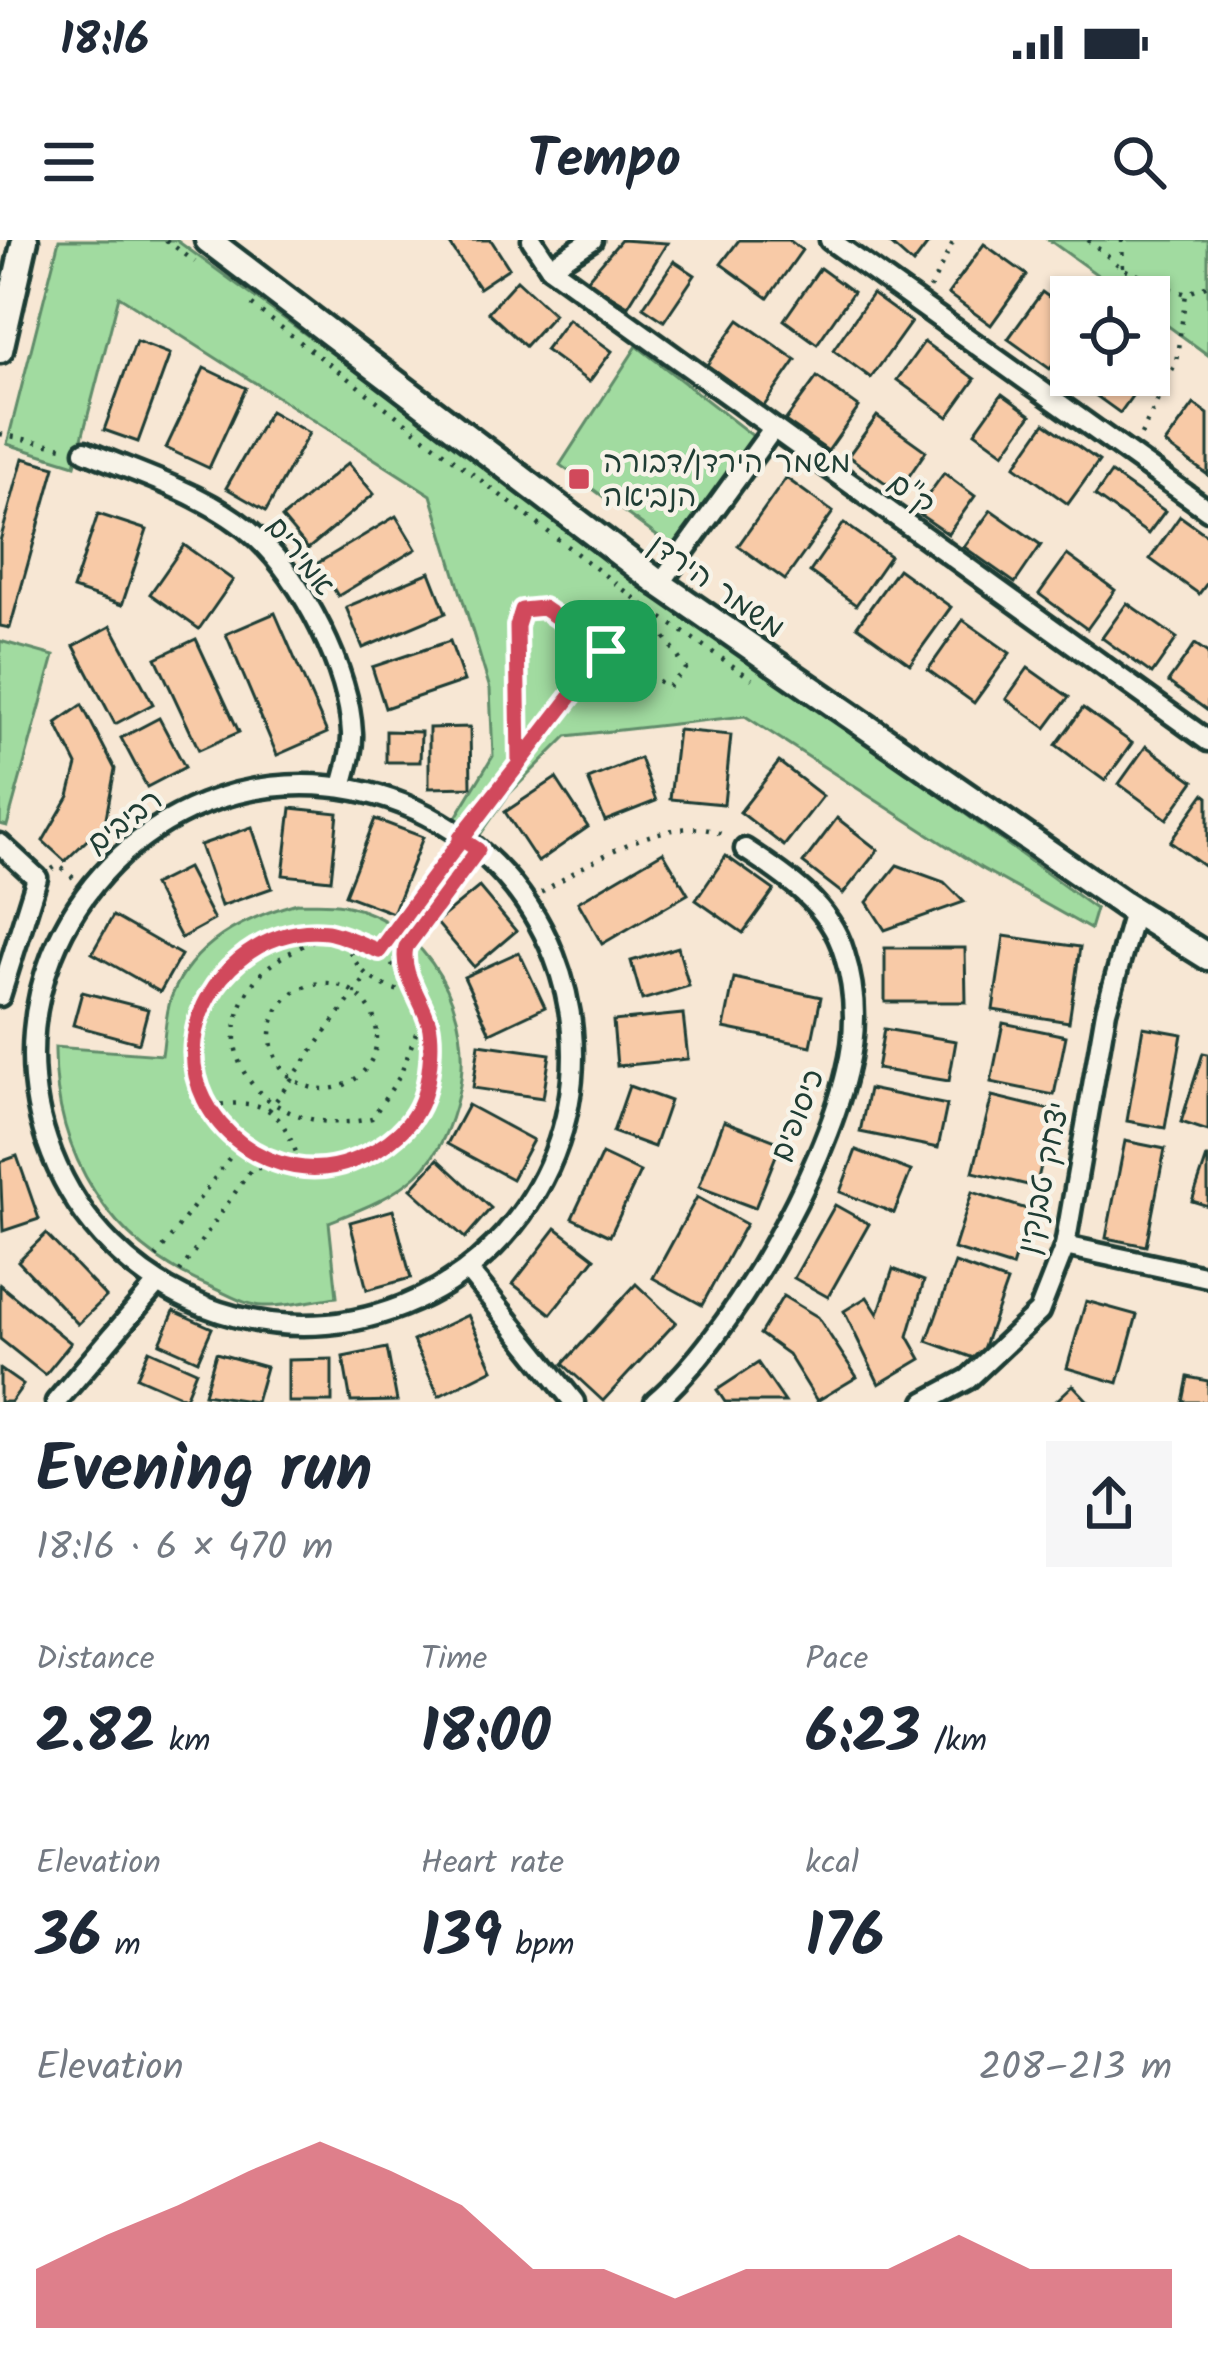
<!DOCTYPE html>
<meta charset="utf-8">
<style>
body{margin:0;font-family:Kalam,"Playpen Sans Hebrew",sans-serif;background:#f6f6f7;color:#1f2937;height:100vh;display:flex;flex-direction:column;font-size:45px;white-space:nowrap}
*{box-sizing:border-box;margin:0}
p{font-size:39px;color:#747a83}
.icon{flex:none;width:66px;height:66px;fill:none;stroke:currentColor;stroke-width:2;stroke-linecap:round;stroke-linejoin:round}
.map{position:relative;height:1162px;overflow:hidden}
.details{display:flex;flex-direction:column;background:#fff;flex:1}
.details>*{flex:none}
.fabs{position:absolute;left:1050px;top:36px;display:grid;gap:24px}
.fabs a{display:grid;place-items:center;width:120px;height:120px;border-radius:0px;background:#fff;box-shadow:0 3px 9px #0004;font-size:60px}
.pin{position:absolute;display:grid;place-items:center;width:102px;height:102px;color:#fff;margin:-51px;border-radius:24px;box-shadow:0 6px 18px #0006}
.round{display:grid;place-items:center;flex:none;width:126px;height:126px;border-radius:0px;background:#f6f6f7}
.overview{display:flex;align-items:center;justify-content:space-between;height:204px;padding:0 36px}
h1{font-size:66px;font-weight:700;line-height:90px}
.stats{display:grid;grid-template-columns:repeat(3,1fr);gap:18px;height:204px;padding:12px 36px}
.stats div{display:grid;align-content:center}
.stats b{font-size:60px;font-weight:700}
.stats small{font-size:33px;font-weight:400}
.stats p{font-size:33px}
.chart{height:336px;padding:24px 36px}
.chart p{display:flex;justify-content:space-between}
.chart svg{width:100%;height:216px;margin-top:12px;fill:#d1495b;opacity:.7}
.status{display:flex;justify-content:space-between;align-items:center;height:84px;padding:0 60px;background:#fff;direction:ltr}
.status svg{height:33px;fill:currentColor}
header{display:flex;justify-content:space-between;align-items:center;height:156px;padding:0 36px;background:#fff;font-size:54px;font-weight:700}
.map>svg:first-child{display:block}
.green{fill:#a1dba0;stroke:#608c6a;stroke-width:3}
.building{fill:#f8caa7;stroke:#1f3d34;stroke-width:3}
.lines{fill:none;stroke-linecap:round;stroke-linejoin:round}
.street-casing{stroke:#1f3d34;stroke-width:27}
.secondary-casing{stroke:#1f3d34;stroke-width:33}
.path{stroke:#1f3d34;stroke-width:4.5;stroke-dasharray:3 9;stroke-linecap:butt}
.street{stroke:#f7f3e8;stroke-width:18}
.secondary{stroke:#f7f3e8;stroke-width:24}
.route-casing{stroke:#fff;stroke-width:24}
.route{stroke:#d1495b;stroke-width:15}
.poi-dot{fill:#d1495b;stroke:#f7f3e8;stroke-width:4.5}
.labels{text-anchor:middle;stroke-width:9;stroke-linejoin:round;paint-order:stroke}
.poi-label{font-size:30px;fill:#1f3d34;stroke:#f7f3e8;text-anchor:start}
.street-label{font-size:30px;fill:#1f3d34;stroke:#f7f3e8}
</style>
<div class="status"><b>18:16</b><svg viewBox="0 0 49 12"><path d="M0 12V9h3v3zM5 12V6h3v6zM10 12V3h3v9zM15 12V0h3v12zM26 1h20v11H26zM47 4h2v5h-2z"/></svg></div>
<header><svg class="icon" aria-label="menu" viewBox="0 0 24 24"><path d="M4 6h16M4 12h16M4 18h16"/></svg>Tempo<svg class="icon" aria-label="search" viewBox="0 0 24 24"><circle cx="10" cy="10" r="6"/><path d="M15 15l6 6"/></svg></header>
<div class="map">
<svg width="1208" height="1162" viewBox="0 0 1208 1162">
<rect width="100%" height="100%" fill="#f7e7d4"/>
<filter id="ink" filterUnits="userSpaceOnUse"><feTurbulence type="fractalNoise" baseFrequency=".00833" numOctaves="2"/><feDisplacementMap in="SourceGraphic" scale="24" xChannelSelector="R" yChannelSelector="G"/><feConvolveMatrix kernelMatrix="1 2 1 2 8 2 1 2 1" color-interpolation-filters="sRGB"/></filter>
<g filter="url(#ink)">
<g class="green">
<polygon points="59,0 176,0 1096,669 1090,689 981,628 745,476 567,496 509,554 475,602 450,587 493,516 490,449 431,255 119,56 75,225 7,204"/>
<polygon points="1049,0 1208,0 1208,115 1149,72 1149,57 1128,57"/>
<polygon points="637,106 753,196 676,310 560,225"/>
<polygon points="0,401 54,416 7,586 0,584"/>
<path d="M297,663c15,1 31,-1 46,2 87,18 134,108 115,190 -7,30 -18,58 -41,80 -27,24 -55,34 -88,47l8,75c-24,3 -50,10 -74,9 -17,0 -37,-13 -52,-19 -101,-41 -157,-132 -156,-240l107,8c3,-18 3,-40 9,-57 21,-55 73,-80 126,-95z"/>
</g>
<g class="building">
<polygon points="447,0 491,0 509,28 479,48"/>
<polygon points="621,0 667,3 628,66 586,41"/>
<polygon points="739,0 789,0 802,10 768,58 721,24"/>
<polygon points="886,0 931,0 913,24"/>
<polygon points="984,4 1027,35 991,85 948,54"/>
<polygon points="674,21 695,35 664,81 643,67"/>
<polygon points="820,28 853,52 817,104 784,80"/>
<polygon points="517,40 554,74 525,106 488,72"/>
<polygon points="1042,52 1071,73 1071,99 1050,129 1008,99"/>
<polygon points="872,54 911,82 871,138 833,110"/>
<polygon points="568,79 612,111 589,142 545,110"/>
<polygon points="739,80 796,120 764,166 707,125"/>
<polygon points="136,101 170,114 138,202 104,190"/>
<polygon points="924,102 975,139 948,177 897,140"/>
<polygon points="204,128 246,148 209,228 166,208"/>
<polygon points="1082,135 1147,135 1120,173 1077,142"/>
<polygon points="817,137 859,167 828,211 785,181"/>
<polygon points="1002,154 1031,175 1004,213 975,192"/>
<polygon points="1194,164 1208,174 1208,235 1165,204"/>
<polygon points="270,171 309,193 266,271 226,248"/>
<polygon points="877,176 926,211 898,252 848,216"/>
<polygon points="1045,183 1099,221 1068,264 1015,226"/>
<polygon points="23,218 55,227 10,388 0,386 0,301"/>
<polygon points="348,223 374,254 308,309 282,278"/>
<polygon points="944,233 975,256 948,294 916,272"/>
<polygon points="1111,233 1165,271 1148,294 1095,256"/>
<polygon points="786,238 833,272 785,340 738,306"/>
<polygon points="991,270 1041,305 1015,343 964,307"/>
<polygon points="98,274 147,290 122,365 73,349"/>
<polygon points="396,276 416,309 338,356 318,323"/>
<polygon points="1180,276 1208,296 1208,342 1199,354 1150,319"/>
<polygon points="844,283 890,316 856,365 810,332"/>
<polygon points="184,305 233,340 199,389 150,354"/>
<polygon points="1067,315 1115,350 1087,389 1039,354"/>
<polygon points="898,329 951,367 910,424 857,386"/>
<polygon points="430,332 446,373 363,408 346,367"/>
<polygon points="1127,363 1177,398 1152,434 1102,398"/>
<polygon points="275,373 327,493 277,515 226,394"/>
<polygon points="963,380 1010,413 974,463 928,430"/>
<polygon points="111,386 153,464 115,484 74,406"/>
<polygon points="196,399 239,492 199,510 156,418"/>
<polygon points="450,401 464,441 385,468 372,427"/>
<polygon points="1195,404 1208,413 1208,471 1168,442"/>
<polygon points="1028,428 1069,457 1046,488 1006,459"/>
<polygon points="82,465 115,529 105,583 65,621 43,601 69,556 77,525 56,483"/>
<polygon points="1083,468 1132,503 1105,541 1056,505"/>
<polygon points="159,478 185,527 147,547 121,498"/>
<polygon points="470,487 471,547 429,548 429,488"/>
<polygon points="678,490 731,495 724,564 670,559"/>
<polygon points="386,491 421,492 420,522 386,522"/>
<polygon points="1146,506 1194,541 1167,579 1119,544"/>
<polygon points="640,518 656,561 605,581 588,539"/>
<polygon points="779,522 823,556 784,606 740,572"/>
<polygon points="556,538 588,587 538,622 505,572"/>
<polygon points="1204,554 1208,557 1208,629 1170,602"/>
<polygon points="291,568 338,573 331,640 283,635"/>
<polygon points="837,578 878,610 843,654 803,623"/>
<polygon points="375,579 423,597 393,673 345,655"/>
<polygon points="252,587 272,648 221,666 200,605"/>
<polygon points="663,612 688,654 602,704 578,662"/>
<polygon points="726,616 774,650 743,693 696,660"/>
<polygon points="897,625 944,642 964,662 885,690 867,662"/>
<polygon points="187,628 214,680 181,698 153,645"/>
<polygon points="479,647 516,691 474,727 436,682"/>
<polygon points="113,676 181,715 160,752 92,713"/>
<polygon points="1004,696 1080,707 1069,782 993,770"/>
<polygon points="678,707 689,746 642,760 631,721"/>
<polygon points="885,708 965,708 966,762 885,762"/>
<polygon points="519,712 545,767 490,793 464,737"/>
<polygon points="734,738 821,757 811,806 724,788"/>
<polygon points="82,752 148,769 139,803 73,785"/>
<polygon points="683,774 688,819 617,826 613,781"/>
<polygon points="1003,783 1066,796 1054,855 991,842"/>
<polygon points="1143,787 1182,794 1165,888 1127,881"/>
<polygon points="884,789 956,801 949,841 877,829"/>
<polygon points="479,804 550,814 543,858 473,848"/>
<polygon points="1203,813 1208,814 1208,891 1181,882"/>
<polygon points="629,846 670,861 654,907 613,892"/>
<polygon points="869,849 947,865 938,908 860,892"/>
<polygon points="992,856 1054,871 1036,947 973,932"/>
<polygon points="468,865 533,900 512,939 447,904"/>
<polygon points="724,881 781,903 755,968 699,947"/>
<polygon points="1125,901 1165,909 1146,1006 1106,998"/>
<polygon points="856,910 911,931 894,973 840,952"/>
<polygon points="602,914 640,932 610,996 572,978"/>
<polygon points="17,916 39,979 3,991 0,922"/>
<polygon points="1207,917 1208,917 1208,966 1192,961"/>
<polygon points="438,919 491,968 465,998 411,949"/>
<polygon points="972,952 1030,970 1012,1027 954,1009"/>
<polygon points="697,957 746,984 702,1065 653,1038"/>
<polygon points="835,965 869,984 828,1057 794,1038"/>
<polygon points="393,970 411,1038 367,1050 350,982"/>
<polygon points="556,988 595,1018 551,1074 513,1044"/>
<polygon points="46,994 106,1057 78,1084 18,1021"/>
<polygon points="955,1023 1007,1042 979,1120 927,1101"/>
<polygon points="893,1029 924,1041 908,1096 921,1119 879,1144 844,1071 867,1057 878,1074"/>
<polygon points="636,1044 676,1082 603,1161 563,1124"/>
<polygon points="0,1045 71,1103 45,1135 0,1099"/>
<polygon points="783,1056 818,1077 857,1137 817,1161 788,1114 760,1094"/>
<polygon points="1086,1061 1137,1075 1118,1143 1067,1128"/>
<polygon points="174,1071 212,1088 198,1120 160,1103"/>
<polygon points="468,1075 493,1129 439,1156 413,1101"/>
<polygon points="387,1108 397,1161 351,1162 343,1117"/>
<polygon points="149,1110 196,1131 185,1158 137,1137"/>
<polygon points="216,1113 266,1127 256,1162 204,1154"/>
<polygon points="332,1119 332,1162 288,1162 288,1120"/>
<polygon points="758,1123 785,1162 725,1162 717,1150"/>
<polygon points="0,1129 23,1145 11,1162 0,1162"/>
<polygon points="1188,1137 1208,1141 1208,1162 1183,1162"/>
<polygon points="1073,1145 1089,1162 1055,1162"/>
</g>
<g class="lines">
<defs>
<g id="street">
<polyline points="532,0 550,27 1208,501"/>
<polyline points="830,0 1208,270"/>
<polyline points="550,27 592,0"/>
<path d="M85,211c56,24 126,44 172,87 46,43 92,132 95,195 1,18 -6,37 -10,54"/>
<polyline points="660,344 772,190"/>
<circle cx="303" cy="815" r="270"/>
<polyline points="0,604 37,638 0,756"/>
<polyline points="1065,1006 1208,1037"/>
<polyline points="468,1030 574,1162"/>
<polyline points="56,1162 156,1045"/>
<path d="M655,1162c77,-65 169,-232 192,-331 10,-39 9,-80 -3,-118 -14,-48 -59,-78 -99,-104"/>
<polyline points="925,1162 968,1139 1039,1072 1065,1006 1106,771 1134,672"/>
</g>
<g id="secondary">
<polyline points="208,0 660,344 1123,664 1208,717"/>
<polyline points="0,110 25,0"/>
</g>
</defs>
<use href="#street" class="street-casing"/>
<use href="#secondary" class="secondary-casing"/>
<g class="path">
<polyline points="166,0 195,22"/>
<polyline points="1088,0 1123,29 1186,54 1208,45"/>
<polyline points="1122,0 1123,29"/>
<polyline points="930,49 954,0"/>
<polyline points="252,65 645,366 752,439"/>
<polyline points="0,194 68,208"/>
<polyline points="1141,195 1176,122 1186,54"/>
<polyline points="519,524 517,386 522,370 543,368 668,447 686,429 646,368"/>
<polyline points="52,629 58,625 88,650"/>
<path d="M531,659c45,-28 143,-96 197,-61"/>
<path d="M324,695c-23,12 -55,25 -70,47 -60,87 33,159 118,136l28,-42 24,-64"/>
<path d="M345,701c14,36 34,46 71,54"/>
<polyline points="379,711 645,366"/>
<polyline points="410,738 403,720 406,707 478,610"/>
<circle cx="324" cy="796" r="53"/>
<path d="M209,866c61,-9 73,4 93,63"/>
<polyline points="269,870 367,736"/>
<polyline points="149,1027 239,905"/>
<path d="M173,1042l79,-114c24,0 50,3 74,2 58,-4 98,-56 102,-110 3,-35 -5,-66 -31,-91 -136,-135 -310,121 -113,199"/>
</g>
<use href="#street" class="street"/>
<use href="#secondary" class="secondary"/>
</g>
</g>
<g class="lines" filter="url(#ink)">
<defs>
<path id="route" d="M606,411c-77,99 -153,198 -227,300 -16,-6 -35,-16 -52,-19 -64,-8 -126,46 -133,109 -9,84 83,150 158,120 33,-12 66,-36 74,-74 4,-17 7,-46 3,-63 -7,-26 -29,-50 -23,-77l72,-97 -18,-12 59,-74 -2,-138 5,-16 21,-2 63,43"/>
</defs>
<use href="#route" class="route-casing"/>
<use href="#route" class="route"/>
</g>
<rect class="poi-dot" x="567" y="227" width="24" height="24" rx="6"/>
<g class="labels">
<g class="poi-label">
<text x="603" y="232">משמר הירדן/דבורה<tspan x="603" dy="34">הנביאה</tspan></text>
</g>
<g class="street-label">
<text transform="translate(912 253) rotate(36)" y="10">ק"ם</text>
<text transform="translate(301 316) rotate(52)" y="10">אמירים</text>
<text transform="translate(717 346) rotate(35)" y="10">משמר הירדן</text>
<text transform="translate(124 581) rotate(-37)" y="10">רביבים</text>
<text transform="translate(797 875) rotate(-68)" y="10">כיסופים</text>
<text transform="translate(1043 938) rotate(-78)" y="10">יצחק טבנקין</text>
</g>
</g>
</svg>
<div class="fabs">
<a><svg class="icon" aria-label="locate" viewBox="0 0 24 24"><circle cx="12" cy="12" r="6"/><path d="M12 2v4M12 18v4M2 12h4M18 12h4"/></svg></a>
</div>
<div class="pin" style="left:606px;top:411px;background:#1e9e55"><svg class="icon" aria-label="arrive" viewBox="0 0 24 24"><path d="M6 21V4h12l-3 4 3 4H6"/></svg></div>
</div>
<section class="details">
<div class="overview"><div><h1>Evening run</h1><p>18:16 · 6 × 470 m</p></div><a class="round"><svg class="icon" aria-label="share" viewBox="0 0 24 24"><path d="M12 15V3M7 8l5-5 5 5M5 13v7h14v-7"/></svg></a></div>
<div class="stats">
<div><p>Distance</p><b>2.82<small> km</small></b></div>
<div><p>Time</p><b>18:00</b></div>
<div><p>Pace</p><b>6:23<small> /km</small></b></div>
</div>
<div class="stats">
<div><p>Elevation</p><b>36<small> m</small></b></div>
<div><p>Heart rate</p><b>139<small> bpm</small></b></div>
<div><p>kcal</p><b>176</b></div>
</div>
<div class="chart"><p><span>Elevation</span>208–213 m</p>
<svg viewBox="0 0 160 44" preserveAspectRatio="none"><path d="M0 44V32L10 25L20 19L30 12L40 6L50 12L60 19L70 32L80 32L90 38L100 32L110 32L120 32L130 25L140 32L150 32L160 32V44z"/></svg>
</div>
</section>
